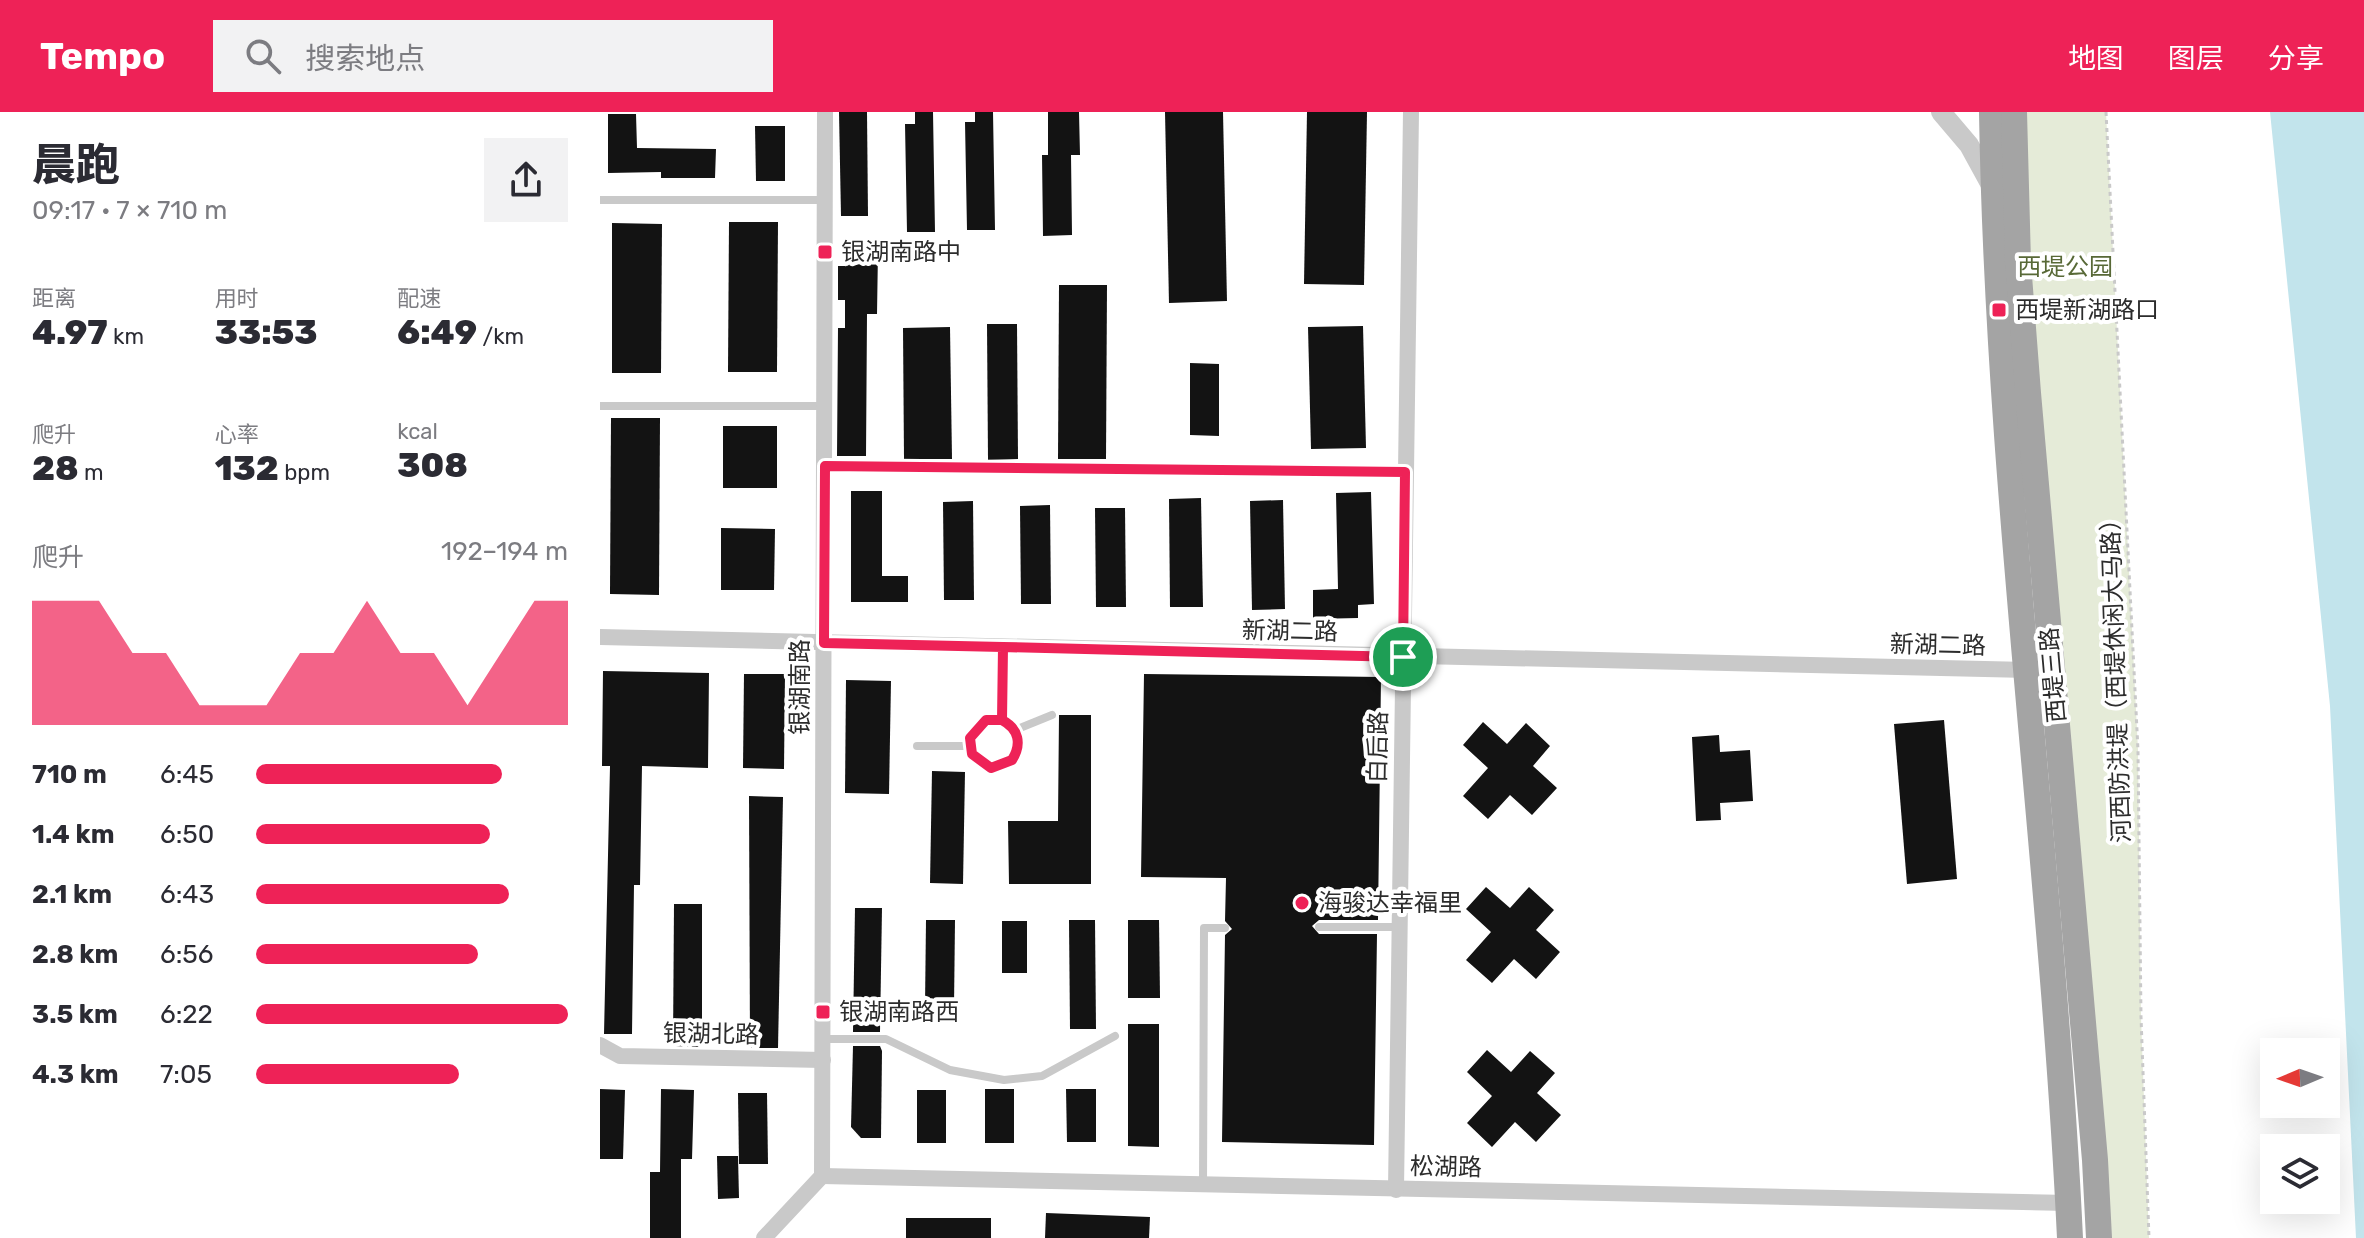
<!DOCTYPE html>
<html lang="zh">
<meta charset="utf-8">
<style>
body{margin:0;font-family:Rubik,"Noto Sans SC",sans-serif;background:#f2f2f3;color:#2b2b33;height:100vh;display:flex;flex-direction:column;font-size:30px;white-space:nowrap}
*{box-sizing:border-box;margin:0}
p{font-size:26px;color:#7c7c81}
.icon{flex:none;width:44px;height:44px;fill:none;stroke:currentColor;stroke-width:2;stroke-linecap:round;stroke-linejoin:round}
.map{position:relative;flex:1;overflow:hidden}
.sheet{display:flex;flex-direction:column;background:#fff;width:600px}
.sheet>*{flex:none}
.needle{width:52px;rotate:268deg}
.tools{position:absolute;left:1660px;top:926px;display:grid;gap:16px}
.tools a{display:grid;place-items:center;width:80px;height:80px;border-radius:0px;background:#fff;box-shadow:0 8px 32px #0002;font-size:40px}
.pin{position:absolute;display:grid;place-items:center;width:68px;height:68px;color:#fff;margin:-34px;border:4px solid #fff;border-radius:50%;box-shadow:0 2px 8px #0007}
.round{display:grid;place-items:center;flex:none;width:84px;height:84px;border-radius:0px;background:#f2f2f3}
.overview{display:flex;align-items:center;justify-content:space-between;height:136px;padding:0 32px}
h1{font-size:44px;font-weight:800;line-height:60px}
.stats{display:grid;grid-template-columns:repeat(3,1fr);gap:12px;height:136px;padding:8px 32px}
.stats div{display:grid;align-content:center}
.stats b{font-size:34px;font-weight:800}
.stats small{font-size:22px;font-weight:400}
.stats p{font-size:22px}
.chart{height:224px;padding:16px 32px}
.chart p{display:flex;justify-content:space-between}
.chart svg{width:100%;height:144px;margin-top:8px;fill:#ee2257;opacity:.7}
ul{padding:0 32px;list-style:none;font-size:26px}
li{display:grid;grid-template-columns:128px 96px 1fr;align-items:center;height:60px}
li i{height:20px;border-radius:10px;background:#ee2257}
header{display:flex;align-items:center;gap:48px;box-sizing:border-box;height:112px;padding:0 40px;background:#ee2257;color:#fff}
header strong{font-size:38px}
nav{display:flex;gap:44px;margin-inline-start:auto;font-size:28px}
.search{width:560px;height:72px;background:#f2f2f3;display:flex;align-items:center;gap:20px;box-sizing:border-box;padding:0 28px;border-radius:0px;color:#7c7c81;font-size:30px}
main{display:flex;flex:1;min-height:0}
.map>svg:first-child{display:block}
.green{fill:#e5ebd8}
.water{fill:#c2e4ec}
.building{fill:#131313}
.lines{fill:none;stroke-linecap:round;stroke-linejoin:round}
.path{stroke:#c9c9c9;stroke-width:3;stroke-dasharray:4 4;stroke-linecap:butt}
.service{stroke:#c9c9c9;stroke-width:8}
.minor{stroke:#c9c9c9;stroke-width:16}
.tertiary{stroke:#c9c9c9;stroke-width:20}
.primary{stroke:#a4a4a4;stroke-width:26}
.route-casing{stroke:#fff;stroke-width:16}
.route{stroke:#ee2257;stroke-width:10}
.poi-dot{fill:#ee2257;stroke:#fff;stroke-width:3}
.labels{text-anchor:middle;stroke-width:8;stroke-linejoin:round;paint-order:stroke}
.poi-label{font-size:24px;fill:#2c2c2c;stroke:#fff;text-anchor:start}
.park-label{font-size:24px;fill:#586937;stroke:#fff}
.street-label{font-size:24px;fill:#2c2c2c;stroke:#fff}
</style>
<header>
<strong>Tempo</strong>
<div class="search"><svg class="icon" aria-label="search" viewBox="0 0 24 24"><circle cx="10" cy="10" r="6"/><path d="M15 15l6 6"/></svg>搜索地点</div>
<nav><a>地图</a><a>图层</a><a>分享</a></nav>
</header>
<main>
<section class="sheet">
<div class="overview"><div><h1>晨跑</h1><p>09:17 · 7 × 710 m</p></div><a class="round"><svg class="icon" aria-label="share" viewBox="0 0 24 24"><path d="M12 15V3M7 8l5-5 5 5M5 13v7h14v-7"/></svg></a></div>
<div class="stats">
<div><p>距离</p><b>4.97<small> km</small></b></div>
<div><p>用时</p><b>33:53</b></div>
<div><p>配速</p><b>6:49<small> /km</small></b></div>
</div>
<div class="stats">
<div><p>爬升</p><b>28<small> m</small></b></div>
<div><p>心率</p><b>132<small> bpm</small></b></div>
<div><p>kcal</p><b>308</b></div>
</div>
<div class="chart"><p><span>爬升</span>192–194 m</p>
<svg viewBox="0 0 160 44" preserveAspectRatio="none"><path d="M0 44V6L10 6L20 6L30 22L40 22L50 38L60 38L70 38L80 22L90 22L100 6L110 22L120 22L130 38L140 22L150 6L160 6V44z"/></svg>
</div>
<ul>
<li><b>710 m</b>6:45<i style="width:79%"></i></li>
<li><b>1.4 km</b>6:50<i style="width:75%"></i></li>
<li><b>2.1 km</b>6:43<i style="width:81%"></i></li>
<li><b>2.8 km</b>6:56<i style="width:71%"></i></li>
<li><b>3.5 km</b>6:22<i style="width:100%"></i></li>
<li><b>4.3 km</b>7:05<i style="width:65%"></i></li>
</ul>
</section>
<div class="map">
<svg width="1764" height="1126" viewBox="0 0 1764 1126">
<rect width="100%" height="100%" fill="#fff"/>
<polygon class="green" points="1414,0 1506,0 1538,638 1541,905 1549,1126 1499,1126"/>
<polygon class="water" points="1670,0 1764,0 1764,1126 1756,1126 1730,594"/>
<g class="building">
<polygon points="239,0 267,0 268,104 241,104"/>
<polygon points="315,0 333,0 335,120 307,120 305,12 315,12"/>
<polygon points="375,0 393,0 395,118 367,118 365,10 375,10"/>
<polygon points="448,0 479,0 480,43 471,43 472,123 443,124 442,43 448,43"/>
<polygon points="565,0 623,0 627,189 569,191"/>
<polygon points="707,0 767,0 764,173 704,172"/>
<polygon points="8,2 36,2 37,36 116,37 115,66 61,66 61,60 8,61"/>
<polygon points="155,14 185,14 185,69 156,69"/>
<polygon points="129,110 178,110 177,260 128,260"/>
<polygon points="12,111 62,112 61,261 12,261"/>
<polygon points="245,138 278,138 277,202 267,202 266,344 237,344 238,216 245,216 245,188 238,188 238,154 245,154"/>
<polygon points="459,173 507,173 506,347 458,347"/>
<polygon points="387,212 417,212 418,347 388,348"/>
<polygon points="763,214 766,336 711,337 708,215"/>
<polygon points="350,215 352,347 304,347 303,216"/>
<polygon points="590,251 619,252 619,324 590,323"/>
<polygon points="11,306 60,306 59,483 10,482"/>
<rect x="123" y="314" width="54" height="62"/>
<polygon points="251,379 282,379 282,464 308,464 308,490 251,490"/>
<polygon points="771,380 774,492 758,493 758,506 713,507 713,478 738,477 736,381"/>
<polygon points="601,386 603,495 570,495 569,387"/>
<polygon points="683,388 685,497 652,498 650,389"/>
<polygon points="373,389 374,488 344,488 343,390"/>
<polygon points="450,393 451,492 421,492 420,394"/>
<polygon points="495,396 525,396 526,495 496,495"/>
<polygon points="121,416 175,417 174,478 121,478"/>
<polygon points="3,559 109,561 108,656 42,654 40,773 34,773 32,922 4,922 10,654 2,654"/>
<polygon points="144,562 185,562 184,657 143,656"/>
<polygon points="544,562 781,565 778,808 719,808 712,814 719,822 777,822 774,1033 622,1030 625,823 632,817 625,809 626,766 541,765"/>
<polygon points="246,568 291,569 289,682 245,681"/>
<polygon points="459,603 491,603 491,772 409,772 408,709 458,709"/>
<polygon points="1344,608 1357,767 1307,772 1294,612"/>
<polygon points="883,610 907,632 926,611 950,634 933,654 957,676 932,703 910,683 888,707 863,684 888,656 863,633"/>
<polygon points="1119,623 1120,640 1150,638 1153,689 1120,691 1121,708 1096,709 1092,625"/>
<polygon points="332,659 365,660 363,772 330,771"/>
<polygon points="149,684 183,685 178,936 150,936"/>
<polygon points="886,775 910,796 929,775 954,798 936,818 960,840 936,867 914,847 892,871 866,848 891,820 866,797"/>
<polygon points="74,792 102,792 102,935 73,934"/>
<polygon points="255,796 282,796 280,920 253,920"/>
<polygon points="326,808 355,808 354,895 325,894"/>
<polygon points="469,808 495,808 496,917 470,917"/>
<polygon points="528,808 559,808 560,886 528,886"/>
<rect x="402" y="809" width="25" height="52"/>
<polygon points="528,912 559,912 559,1035 528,1034"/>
<polygon points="253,934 280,934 282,939 281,1026 261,1026 251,1015"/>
<polygon points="887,938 911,960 930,939 955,961 937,981 961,1003 936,1030 915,1010 892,1035 867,1011 892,984 867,960"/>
<polygon points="0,977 25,978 23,1047 0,1047"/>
<polygon points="61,977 94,978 92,1047 81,1047 81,1126 50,1126 50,1060 60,1060"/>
<rect x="385" y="977" width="29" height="54"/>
<polygon points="466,977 496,977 496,1030 467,1030"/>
<rect x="317" y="978" width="29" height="53"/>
<polygon points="138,981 167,981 168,1052 139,1052"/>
<polygon points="117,1044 138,1044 139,1086 118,1087"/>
<polygon points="446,1101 550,1105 549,1126 445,1126"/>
<rect x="306" y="1106" width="85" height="20"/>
</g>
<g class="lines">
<polyline class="path" points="1506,0 1538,638 1541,905 1549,1126"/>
<g class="service">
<polyline points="0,88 225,88"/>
<polyline points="0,294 224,294"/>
<polyline points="225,354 805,360"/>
<circle cx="394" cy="632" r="24"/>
<polyline points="402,608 403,535"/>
<polyline points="415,618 452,603"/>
<polyline points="317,634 370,634"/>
<polyline points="719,815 799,815"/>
<polyline points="224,927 286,927 350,958 404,968 442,964 515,924"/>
<polyline points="603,1073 604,816 625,816"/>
</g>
<g class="minor">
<polyline points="0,525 1428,558"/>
<polyline points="0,933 20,944 223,948"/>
<polyline points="222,1064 1469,1091"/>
<polyline points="796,1078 811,0"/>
<polyline points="164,1126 222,1064 225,0"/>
</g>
<polyline class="tertiary" points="1341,0 1369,33 1392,75"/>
<g class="primary">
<path d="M1392,0c6,376 60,750 78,1126"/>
<polyline points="1414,0 1418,151 1428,281 1495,1048 1499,1126"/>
</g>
</g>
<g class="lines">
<defs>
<path id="route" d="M803,545l-400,-10 -1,73h-16l-16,18 2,16 19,14 21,-8c10,-16 7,-31 -10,-40l1,-73 -179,-4 1,-177 580,6 -2,185"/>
</defs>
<use href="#route" class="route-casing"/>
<use href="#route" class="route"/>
</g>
<g class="poi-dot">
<rect x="217" y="132" width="16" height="16" rx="4"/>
<rect x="1391" y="190" width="16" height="16" rx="4"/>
<circle cx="702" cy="791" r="8"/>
<rect x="215" y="892" width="16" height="16" rx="4"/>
</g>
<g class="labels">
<g class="poi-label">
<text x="241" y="148">银湖南路中</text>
<text x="1415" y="206">西堤新湖路口</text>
<text x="718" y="799">海骏达幸福里</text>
<text x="239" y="908">银湖南路西</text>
</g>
<g class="park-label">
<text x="1465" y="163">西堤公园</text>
</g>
<g class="street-label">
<text transform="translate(690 519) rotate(1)" y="8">新湖二路</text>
<text transform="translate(1338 533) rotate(1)" y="8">新湖二路</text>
<text transform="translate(1453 563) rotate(-95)" y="8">西堤三路</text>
<text transform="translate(1516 563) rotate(-92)" y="8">河西防洪堤（西堤休闲大马路）</text>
<text transform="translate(200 575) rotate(-90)" y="8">银湖南路</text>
<text transform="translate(778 635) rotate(-89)" y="8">白后路</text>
<text transform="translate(111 922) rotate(1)" y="8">银湖北路</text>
<text transform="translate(846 1055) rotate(1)" y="8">松湖路</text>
</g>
</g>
</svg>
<div class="tools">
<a><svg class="needle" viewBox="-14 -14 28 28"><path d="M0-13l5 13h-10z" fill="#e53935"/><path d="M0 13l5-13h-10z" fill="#7c7c81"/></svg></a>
<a><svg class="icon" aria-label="layers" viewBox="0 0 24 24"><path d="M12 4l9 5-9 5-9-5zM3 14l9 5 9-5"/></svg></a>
</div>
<div class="pin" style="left:803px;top:545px;background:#1e9e55"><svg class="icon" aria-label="arrive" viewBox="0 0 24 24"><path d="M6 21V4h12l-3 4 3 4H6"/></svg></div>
</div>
</main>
